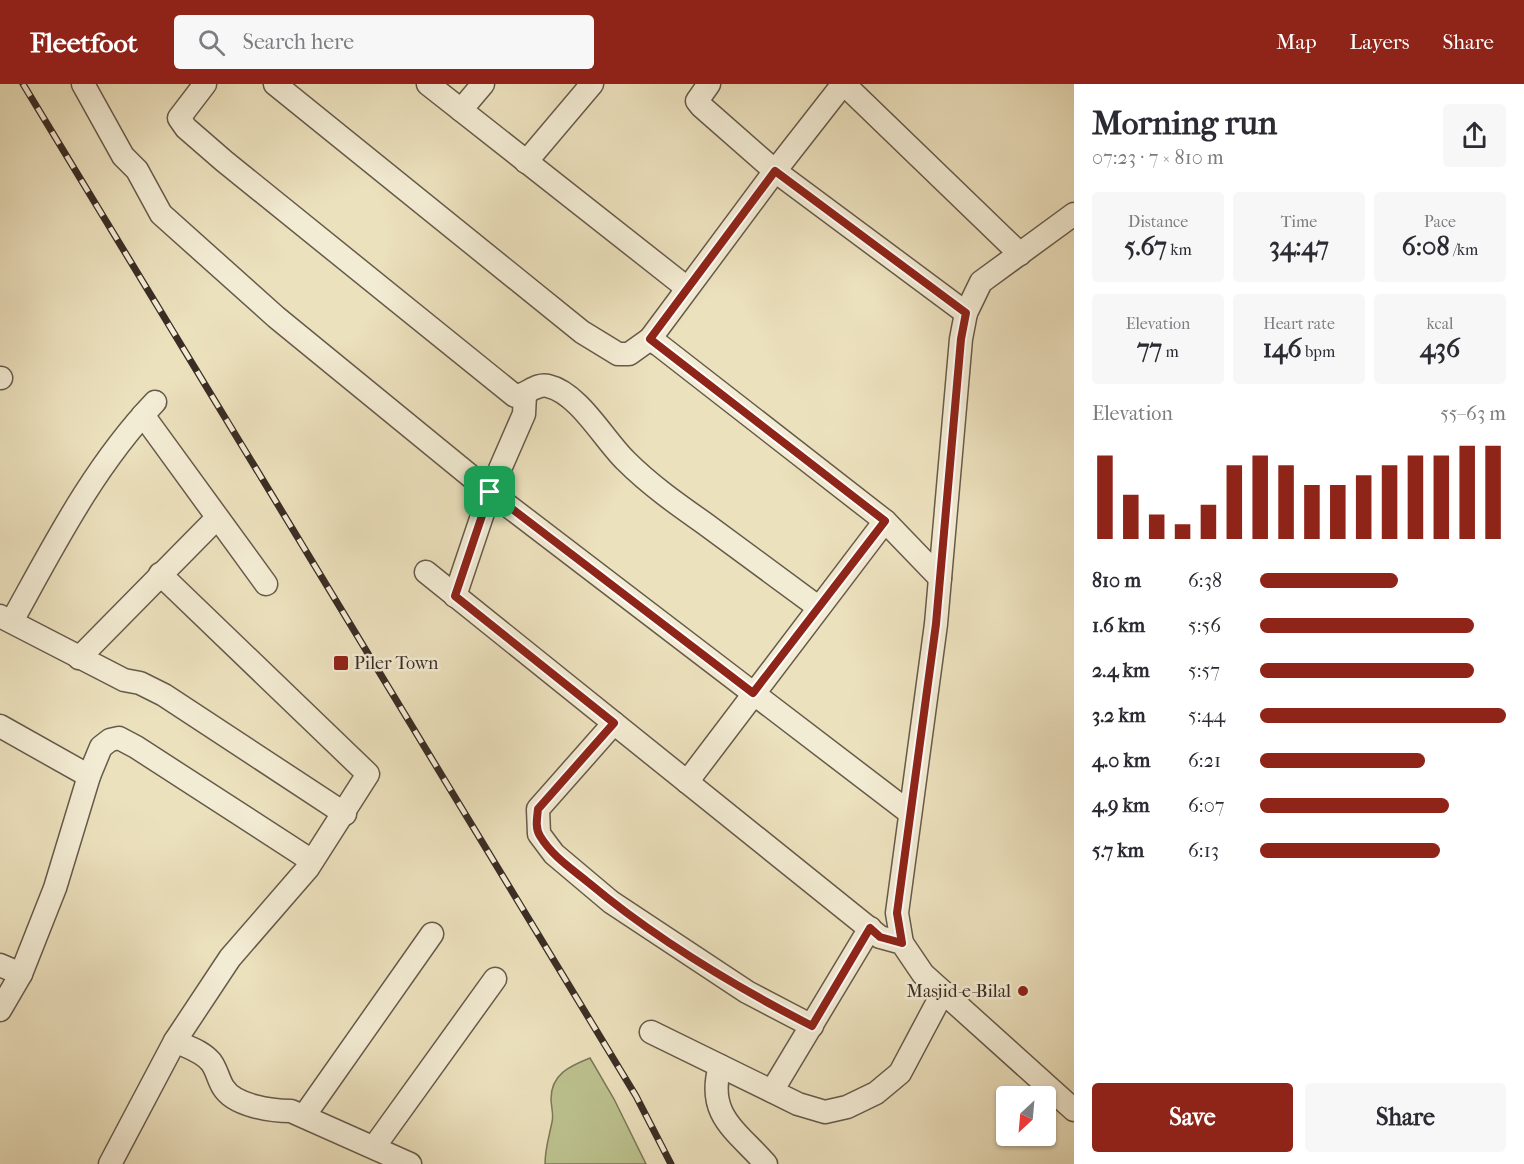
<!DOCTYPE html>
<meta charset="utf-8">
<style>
body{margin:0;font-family:"IM FELL French Canon",serif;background:#f7f7f7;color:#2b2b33;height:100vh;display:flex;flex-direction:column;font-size:22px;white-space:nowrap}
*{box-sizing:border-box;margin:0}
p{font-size:20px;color:#7c7c81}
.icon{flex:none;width:33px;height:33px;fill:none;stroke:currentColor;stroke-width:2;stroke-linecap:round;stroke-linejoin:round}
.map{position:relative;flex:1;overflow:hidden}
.side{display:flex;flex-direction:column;background:#fff;width:450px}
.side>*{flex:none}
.needle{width:39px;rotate:206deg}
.controls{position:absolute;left:996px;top:1002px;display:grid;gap:12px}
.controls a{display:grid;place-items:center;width:60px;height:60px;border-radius:6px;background:#fff;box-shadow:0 2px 4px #0004;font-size:30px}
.pin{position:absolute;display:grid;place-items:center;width:51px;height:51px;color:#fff;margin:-26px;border-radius:12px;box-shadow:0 3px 9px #0006}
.round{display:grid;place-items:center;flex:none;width:63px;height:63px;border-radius:6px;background:#f7f7f7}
.overview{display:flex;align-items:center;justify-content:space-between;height:102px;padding:0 18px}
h1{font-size:33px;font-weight:800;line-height:45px}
.figures{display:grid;grid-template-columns:repeat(3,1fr);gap:9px;height:102px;padding:6px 18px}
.figures div{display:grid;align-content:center;border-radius:6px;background:#f7f7f7;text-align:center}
.figures b{font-size:26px;font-weight:800}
.figures small{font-size:16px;font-weight:400}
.figures p{font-size:16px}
.chart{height:168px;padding:12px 18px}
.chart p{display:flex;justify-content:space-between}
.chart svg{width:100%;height:108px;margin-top:6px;stroke:#8f2418;stroke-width:6}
.cta{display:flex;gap:12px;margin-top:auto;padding:12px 18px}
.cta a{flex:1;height:69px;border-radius:6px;background:#8f2418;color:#fff;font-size:24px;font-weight:800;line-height:69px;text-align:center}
.cta a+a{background:#f7f7f7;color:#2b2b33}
ul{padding:0 18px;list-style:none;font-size:20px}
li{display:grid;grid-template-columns:96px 72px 1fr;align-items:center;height:45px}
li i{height:15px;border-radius:8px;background:#8f2418}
header{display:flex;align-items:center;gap:36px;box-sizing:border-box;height:84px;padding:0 30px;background:#8f2418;color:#fff}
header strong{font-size:28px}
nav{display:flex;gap:33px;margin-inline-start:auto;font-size:21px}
.search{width:420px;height:54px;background:#f7f7f7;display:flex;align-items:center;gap:15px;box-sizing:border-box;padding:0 21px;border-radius:6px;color:#7c7c81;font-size:22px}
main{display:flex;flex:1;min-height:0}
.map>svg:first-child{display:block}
.green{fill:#bcc28e;stroke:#7b785a;stroke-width:1.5}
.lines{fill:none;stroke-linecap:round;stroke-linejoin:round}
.street-casing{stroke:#665a4b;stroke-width:25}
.street{stroke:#f3ecd4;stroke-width:22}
.rail-casing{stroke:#3a2d25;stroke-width:7}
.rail{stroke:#f3ecd4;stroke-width:4.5;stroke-dasharray:14;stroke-linecap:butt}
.route-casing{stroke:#fff;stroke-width:12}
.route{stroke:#8f2418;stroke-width:8}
.poi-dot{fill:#8f2418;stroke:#f3ecd4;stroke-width:2}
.labels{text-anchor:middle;stroke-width:5;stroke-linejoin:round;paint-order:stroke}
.poi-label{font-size:18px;fill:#3a2d25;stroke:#f3ecd4;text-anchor:start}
</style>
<header>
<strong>Fleetfoot</strong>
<div class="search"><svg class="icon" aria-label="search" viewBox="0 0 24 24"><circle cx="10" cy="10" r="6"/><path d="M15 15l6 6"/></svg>Search here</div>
<nav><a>Map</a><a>Layers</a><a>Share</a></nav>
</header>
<main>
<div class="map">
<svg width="1074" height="1080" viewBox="0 0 1074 1080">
<rect width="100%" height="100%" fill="#ece1bd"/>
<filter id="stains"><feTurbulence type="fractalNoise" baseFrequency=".00333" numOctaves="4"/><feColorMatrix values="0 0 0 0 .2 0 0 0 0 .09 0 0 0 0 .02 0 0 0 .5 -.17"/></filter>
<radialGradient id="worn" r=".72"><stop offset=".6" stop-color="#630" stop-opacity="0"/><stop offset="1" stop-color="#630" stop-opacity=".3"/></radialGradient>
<path class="green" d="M590,974l24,41 32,65h-101c0,-15 4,-27 7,-42 2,-7 -1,-16 -1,-23 0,-25 19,-33 39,-41z"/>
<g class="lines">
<defs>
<g id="street">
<polyline points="83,0 123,72 137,86 161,130 276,233 490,408 910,729"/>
<path d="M205,0l-26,34 7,10 38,33 291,235c12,-1 21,-13 33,-10 31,7 56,54 78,75 24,24 51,43 78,62 38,28 76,56 114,84"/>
<polyline points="275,0 582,248 618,270 629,270 650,255 659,261 885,437 940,494"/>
<polyline points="428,0 687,204"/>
<polyline points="709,0 697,17 701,22 775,87 966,229"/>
<polyline points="844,0 1020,170"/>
<polyline points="461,26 483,0"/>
<polyline points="526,78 592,0"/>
<polyline points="650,255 775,87 843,0"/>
<polyline points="0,294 1,294"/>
<polyline points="143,331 266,500"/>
<polyline points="426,488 880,853 902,859 923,890 1074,1026"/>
<polyline points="455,512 490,408 524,330 525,311"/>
<polyline points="0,532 124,596 140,599 164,611 345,730"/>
<path d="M12,537c42,-76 82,-155 143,-219"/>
<polyline points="79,574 217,434"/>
<polyline points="614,639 538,725 539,750 554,770 611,818 747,908 812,942"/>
<polyline points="0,642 89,692"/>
<polyline points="687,698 885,437"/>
<polyline points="902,859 897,829 936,540 961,255 966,229 981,198 1074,130"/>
<polyline points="0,881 21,890"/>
<polyline points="0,926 21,890 55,804 89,692 101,663 110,656 119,654 136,663 312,777"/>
<polyline points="651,948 798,1020 825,1028 847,1023 876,1009 900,989 943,908"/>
<path d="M175,957c12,6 27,10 36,21 6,8 7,17 12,25 11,19 49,24 68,24l119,53"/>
<path d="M720,982c-14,49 16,64 46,98"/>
<polyline points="772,1007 870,844"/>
<polyline points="304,1032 432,850"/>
<polyline points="374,1063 495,895"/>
<polyline points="110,1080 175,957 230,874 308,784 368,690 160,490"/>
</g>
</defs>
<use href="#street" class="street-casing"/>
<use href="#street" class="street"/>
<defs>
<polyline id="rail" points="23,0 636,1012 671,1080"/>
</defs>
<use href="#rail" class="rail-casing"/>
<use href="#rail" class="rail"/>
</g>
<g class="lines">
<defs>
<path id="route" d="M775,87l191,142 -5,26 -25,285 -39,289 5,30 -22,-6 -10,-9 -58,98c-78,-40 -155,-86 -223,-143 -17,-14 -37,-27 -49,-47 -5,-8 -3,-18 -2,-27l76,-86 -159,-127 35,-104 263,201 132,-172 -235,-182z"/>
</defs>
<use href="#route" class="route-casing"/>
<use href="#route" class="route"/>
</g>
<g class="poi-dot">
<rect x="333" y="571" width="16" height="16" rx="3"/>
<circle cx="1023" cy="907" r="6"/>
</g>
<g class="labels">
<g class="poi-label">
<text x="354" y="585">Piler Town</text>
<text x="1011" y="913" text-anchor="end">Masjid-e-Bilal</text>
</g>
</g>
<rect width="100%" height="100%" filter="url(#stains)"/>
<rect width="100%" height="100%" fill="url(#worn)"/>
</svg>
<div class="controls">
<a><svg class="needle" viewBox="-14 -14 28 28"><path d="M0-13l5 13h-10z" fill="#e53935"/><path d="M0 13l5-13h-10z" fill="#7c7c81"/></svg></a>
</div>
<div class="pin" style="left:490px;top:408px;background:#1e9e55"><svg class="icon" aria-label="arrive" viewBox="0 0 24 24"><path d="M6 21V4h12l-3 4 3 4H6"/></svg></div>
</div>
<section class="side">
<div class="overview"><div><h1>Morning run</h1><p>07:23 · 7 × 810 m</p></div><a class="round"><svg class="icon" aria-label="share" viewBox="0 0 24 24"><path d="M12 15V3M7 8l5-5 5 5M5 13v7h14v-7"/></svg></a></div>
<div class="figures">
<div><p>Distance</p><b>5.67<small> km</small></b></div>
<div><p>Time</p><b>34:47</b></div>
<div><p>Pace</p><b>6:08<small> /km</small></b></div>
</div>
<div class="figures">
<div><p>Elevation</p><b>77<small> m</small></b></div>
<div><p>Heart rate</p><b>146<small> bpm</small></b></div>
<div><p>kcal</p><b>436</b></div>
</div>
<div class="chart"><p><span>Elevation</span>55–63 m</p>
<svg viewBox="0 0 160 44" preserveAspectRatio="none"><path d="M5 44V10M15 44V26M25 44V34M35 44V38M45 44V30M55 44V14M65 44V10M75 44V14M85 44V22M95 44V22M105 44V18M115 44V14M125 44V10M135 44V10M145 44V6M155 44V6"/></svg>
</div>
<ul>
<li><b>810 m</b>6:38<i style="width:56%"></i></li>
<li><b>1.6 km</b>5:56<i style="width:87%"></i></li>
<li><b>2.4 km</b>5:57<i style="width:87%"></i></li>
<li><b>3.2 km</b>5:44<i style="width:100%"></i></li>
<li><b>4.0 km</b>6:21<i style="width:67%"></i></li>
<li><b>4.9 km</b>6:07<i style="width:77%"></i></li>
<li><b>5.7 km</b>6:13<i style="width:73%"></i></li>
</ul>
<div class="cta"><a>Save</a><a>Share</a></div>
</section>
</main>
